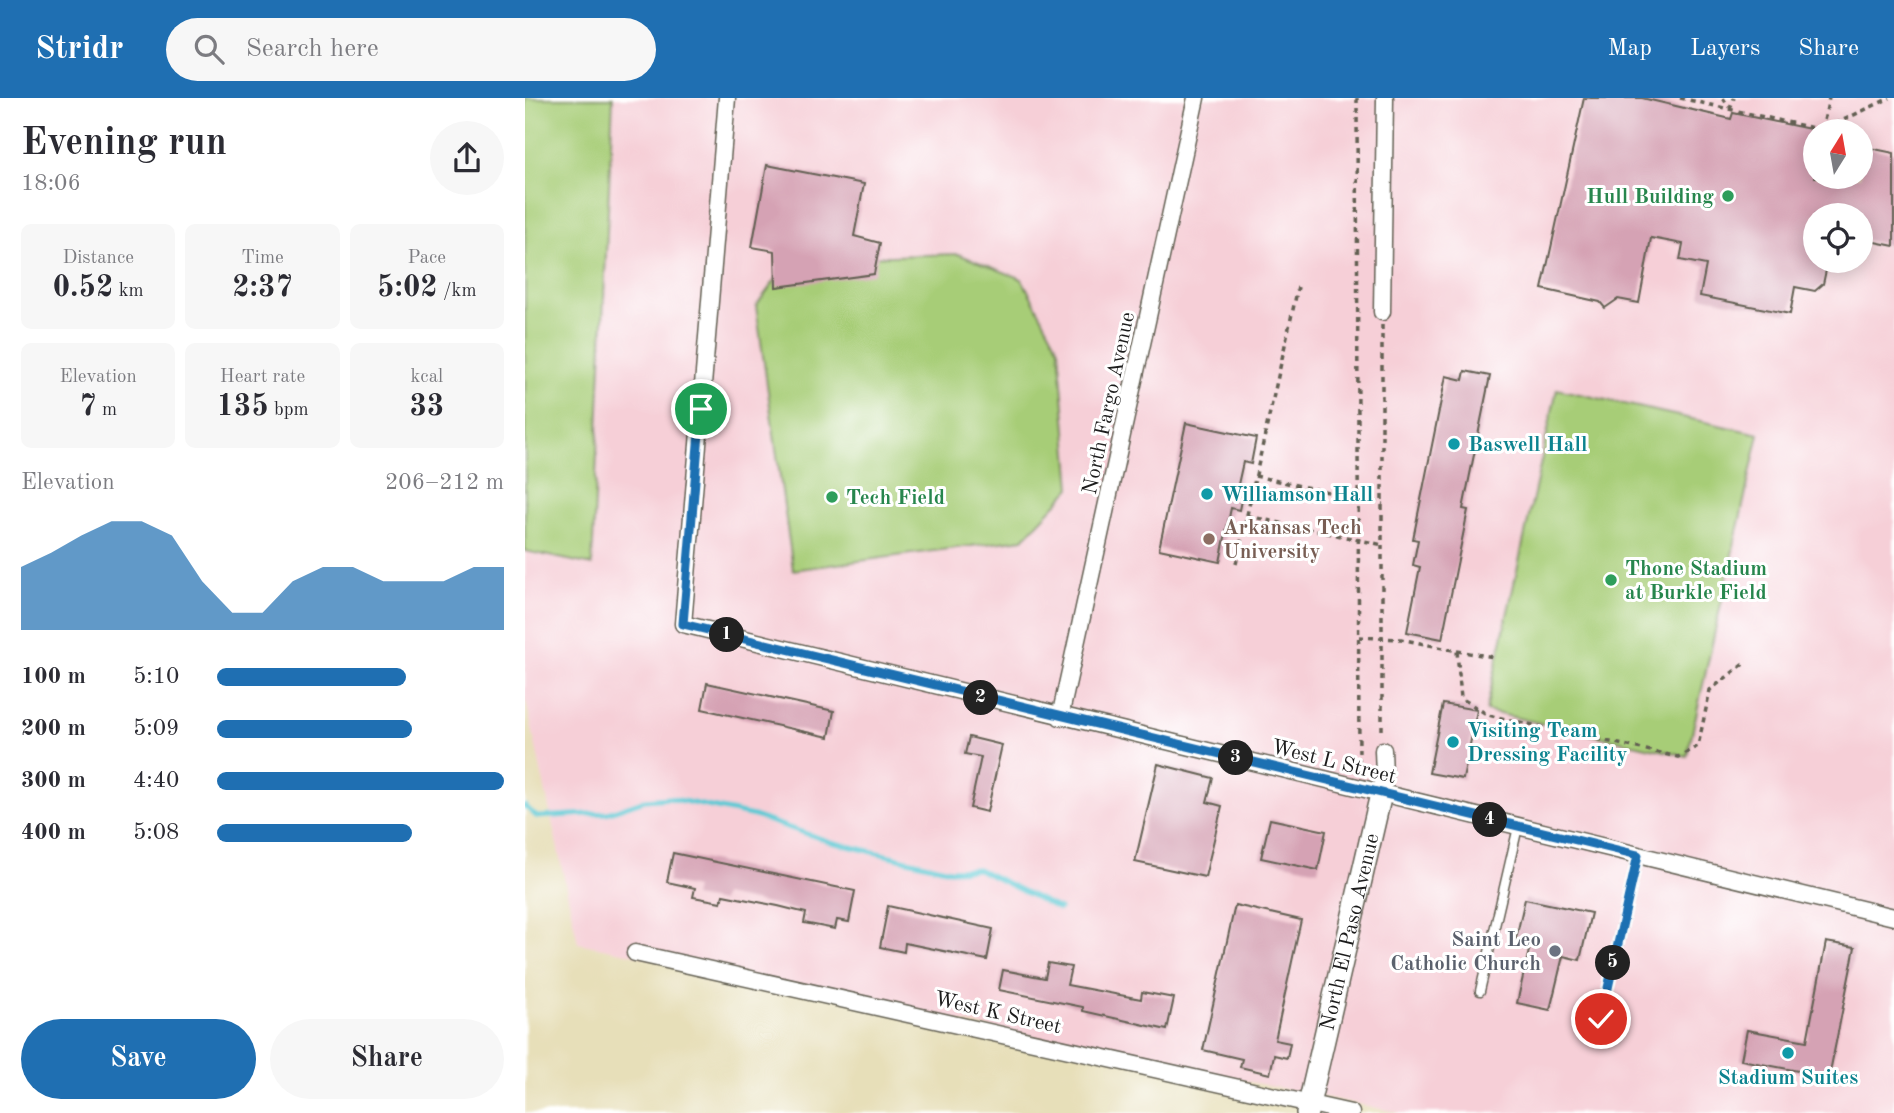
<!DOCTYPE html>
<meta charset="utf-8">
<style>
body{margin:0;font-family:"Old Standard TT",serif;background:#f7f7f7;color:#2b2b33;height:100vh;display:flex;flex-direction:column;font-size:26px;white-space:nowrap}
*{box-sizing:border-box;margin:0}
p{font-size:23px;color:#7c7c81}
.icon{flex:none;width:38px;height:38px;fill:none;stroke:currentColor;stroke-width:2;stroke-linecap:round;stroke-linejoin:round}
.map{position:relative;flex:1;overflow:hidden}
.details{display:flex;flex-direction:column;background:#fff;width:525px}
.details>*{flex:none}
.needle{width:46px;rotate:11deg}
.buttons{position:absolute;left:1278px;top:21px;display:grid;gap:14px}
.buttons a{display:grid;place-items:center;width:70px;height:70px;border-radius:50%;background:#fff;box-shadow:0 4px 18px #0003;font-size:35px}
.pin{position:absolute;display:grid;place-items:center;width:60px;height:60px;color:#fff;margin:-30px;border:4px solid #fff;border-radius:50%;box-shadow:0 2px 7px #0007}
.km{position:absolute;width:35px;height:35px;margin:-18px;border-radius:50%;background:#222;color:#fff;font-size:19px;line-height:35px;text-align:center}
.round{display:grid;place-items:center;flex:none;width:74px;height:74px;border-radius:37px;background:#f7f7f7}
.summary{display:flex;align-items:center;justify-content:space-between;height:119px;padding:0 21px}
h1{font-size:38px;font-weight:800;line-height:52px}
.metrics{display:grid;grid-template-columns:repeat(3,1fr);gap:10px;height:119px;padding:7px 21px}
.metrics div{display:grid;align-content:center;border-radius:10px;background:#f7f7f7;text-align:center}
.metrics b{font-size:30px;font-weight:800}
.metrics small{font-size:19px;font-weight:400}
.metrics p{font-size:19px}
.chart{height:196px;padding:14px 21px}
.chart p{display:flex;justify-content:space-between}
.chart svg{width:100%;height:126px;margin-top:7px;fill:#1f6fb2;opacity:.7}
.cta{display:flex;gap:14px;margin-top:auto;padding:14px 21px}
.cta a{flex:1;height:80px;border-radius:42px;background:#1f6fb2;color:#fff;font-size:28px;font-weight:800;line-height:80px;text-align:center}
.cta a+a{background:#f7f7f7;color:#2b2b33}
ul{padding:0 21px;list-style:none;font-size:23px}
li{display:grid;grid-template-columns:112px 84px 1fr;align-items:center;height:52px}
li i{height:18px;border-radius:9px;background:#1f6fb2}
header{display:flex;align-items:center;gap:42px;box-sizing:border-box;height:98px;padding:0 35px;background:#1f6fb2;color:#fff}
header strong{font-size:33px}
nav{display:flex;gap:38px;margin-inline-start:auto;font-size:24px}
.search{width:490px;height:63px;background:#f7f7f7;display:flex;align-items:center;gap:18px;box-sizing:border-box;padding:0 24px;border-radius:38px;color:#7c7c81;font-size:26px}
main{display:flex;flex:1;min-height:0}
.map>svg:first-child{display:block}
.built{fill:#f6cfd7;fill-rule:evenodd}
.green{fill:#a7cd77;stroke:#62744a;stroke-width:2}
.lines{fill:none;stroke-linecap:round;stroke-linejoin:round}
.stream{stroke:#5dc9d4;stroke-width:5}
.building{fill:#d5a2b4}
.service-casing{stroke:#636053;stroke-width:11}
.minor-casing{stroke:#636053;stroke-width:19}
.tertiary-casing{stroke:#636053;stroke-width:24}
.path{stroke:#636053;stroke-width:3.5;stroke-dasharray:5 5;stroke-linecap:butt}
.service{stroke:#fff;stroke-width:8}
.minor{stroke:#fff;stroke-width:16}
.tertiary{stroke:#fff;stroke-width:21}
.route-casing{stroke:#fff;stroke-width:14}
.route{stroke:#1f6fb2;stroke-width:9}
.leisure-dot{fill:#2e9e5b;stroke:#fff;stroke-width:2.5}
.culture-dot{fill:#0f9aa8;stroke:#fff;stroke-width:2.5}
.education-dot{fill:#8d6e63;stroke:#fff;stroke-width:2.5}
.worship-dot{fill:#6b7280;stroke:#fff;stroke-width:2.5}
.labels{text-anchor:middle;stroke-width:6;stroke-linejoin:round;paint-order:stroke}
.leisure-label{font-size:21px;font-weight:bold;fill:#27864d;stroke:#fff;text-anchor:start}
.street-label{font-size:21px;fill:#1c1c1c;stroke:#fff}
.culture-label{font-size:21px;font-weight:bold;fill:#0d838f;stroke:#fff;text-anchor:start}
.education-label{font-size:21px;font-weight:bold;fill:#785e54;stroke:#fff;text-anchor:start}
.worship-label{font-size:21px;font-weight:bold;fill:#5b616d;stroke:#fff;text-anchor:end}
</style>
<header>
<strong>Stridr</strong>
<div class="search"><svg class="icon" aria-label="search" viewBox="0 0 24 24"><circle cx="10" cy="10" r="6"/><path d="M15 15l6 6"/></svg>Search here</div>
<nav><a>Map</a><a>Layers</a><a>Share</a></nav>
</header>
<main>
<section class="details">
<div class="summary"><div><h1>Evening run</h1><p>18:06</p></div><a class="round"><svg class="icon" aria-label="share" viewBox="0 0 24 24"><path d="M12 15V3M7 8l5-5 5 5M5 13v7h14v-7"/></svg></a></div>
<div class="metrics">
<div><p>Distance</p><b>0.52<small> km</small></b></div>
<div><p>Time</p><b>2:37</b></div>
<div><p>Pace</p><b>5:02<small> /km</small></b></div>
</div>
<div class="metrics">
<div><p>Elevation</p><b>7<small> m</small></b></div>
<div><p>Heart rate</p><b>135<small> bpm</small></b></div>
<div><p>kcal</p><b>33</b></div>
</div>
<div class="chart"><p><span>Elevation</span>206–212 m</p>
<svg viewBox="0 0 160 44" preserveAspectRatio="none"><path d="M0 44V22L10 17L20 11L30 6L40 6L50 11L60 27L70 38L80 38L90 27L100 22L110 22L120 27L130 27L140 27L150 22L160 22V44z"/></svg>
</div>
<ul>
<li><b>100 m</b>5:10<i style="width:66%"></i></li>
<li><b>200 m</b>5:09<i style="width:68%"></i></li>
<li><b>300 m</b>4:40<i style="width:100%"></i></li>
<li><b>400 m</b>5:08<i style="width:68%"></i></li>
</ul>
<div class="cta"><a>Save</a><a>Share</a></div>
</section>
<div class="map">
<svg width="1369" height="1015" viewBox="0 0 1369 1015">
<rect width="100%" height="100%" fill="#fff"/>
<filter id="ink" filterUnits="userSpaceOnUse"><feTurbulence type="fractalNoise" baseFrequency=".0143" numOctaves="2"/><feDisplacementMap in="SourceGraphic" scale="14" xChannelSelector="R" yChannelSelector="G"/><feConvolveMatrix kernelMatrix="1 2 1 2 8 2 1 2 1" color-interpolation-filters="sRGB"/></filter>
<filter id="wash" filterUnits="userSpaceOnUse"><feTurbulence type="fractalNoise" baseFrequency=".00686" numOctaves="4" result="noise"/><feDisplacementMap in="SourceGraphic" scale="28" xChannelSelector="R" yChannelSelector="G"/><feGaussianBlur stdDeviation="1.57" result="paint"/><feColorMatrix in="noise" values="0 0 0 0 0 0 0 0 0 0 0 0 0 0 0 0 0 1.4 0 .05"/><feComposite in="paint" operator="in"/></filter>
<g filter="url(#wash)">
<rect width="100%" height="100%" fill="#e7dfb9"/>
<path class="built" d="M33,0h1336v1015h-494l-822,-170 -53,-247v-314zM1290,33h45v46h-45zM1290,117h45v46h-45z"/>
<g class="green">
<polygon points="0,0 88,0 67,467 0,453"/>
<polygon points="433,156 497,181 534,251 546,390 498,441 268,472 231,208 251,181 333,159"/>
<polygon points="1032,291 1234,336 1162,658 961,613"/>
</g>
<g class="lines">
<polyline class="stream" points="0,708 12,719 82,715 120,702 144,700 229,718 306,744 425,772 453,771 534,811"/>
</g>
<g id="blocks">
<g class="building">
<polygon points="1059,0 1117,0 1206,21 1208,15 1290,32 1290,79 1335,79 1335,48 1369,55 1369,148 1335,141 1335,117 1290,117 1290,163 1303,163 1298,186 1290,193 1270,189 1265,216 1175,198 1181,167 1155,162 1158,146 1126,140 1114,205 1093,201 1080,210 1075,204 1017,191"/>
<polygon points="242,67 339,86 329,138 355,145 349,176 251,189 250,153 227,149"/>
<polygon points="940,273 965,278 938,411 943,412 917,541 882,534 895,469 888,467 893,442 888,441 921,278 938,282"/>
<polygon points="661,325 731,340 726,366 718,364 712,391 718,392 714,412 706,410 695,464 634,451"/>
<polygon points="182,585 309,613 304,639 177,611"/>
<polygon points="918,606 952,612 938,681 904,675"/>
<polygon points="444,639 477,647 462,714 445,710 456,659 440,656"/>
<polygon points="633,666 688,680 682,704 697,708 680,779 610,764"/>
<polygon points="745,721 801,733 793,772 736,760"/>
<polygon points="148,755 330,793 324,824 312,822 310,831 279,825 281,815 253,808 198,797 196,804 168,799 170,790 142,784"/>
<polygon points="1000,801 1066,815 1055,862 1038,858 1025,912 992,905 1005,848 990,845"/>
<polygon points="710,807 776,822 750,942 765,945 762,960 749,957 745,976 715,969 717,961 678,952"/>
<polygon points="363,808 468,831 462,862 380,845 379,854 355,849"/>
<polygon points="1301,844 1330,849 1304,979 1216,962 1222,932 1282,943"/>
<polygon points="523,865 546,869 542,887 616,901 617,894 649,900 642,932 558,913 558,909 474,892 478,872 520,880"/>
</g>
</g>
</g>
<g filter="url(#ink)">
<use href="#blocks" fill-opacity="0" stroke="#636053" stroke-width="2"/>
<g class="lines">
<defs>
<g id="service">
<polyline points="955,893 993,729"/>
<polyline points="1076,921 1113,757"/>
</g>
<g id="minor">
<polyline points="202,0 158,526 1369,819"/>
<polyline points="857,214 860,0"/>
<polyline points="535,619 671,0"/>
<polyline points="856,696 859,677 858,652"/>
<polyline points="110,855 826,1015"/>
</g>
<g id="tertiary">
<path id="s1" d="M782,1015l74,-319"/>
</g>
</defs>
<use href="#service" class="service-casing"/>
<use href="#minor" class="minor-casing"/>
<use href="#tertiary" class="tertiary-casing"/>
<g class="path">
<polyline points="832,0 834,674"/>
<polyline points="1155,0 1297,32 1365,0"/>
<polyline points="1198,0 1204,9"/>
<polyline points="1205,11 1209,0"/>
<polyline points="1297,32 1304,0"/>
<polyline points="857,227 857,636"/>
<polyline points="730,378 858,406"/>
<polyline points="723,418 858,447"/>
<polyline points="711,466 773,189"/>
<polyline points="834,539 876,541 932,553 936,600 963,617 1153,659 1173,648 1185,592 1221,564"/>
<polyline points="932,553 969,559"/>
</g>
<use href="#service" class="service"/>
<use href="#minor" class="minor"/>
<use href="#tertiary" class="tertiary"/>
</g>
</g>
<g class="lines" filter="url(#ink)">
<defs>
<polyline id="route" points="176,311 158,526 1113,757 1076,921"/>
</defs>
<use href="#route" class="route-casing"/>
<use href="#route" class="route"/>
</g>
<g class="leisure-dot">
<circle cx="1203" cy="98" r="7"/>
<circle cx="307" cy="399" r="7"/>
<circle cx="1086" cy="482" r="7"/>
</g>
<g class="culture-dot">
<circle cx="929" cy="346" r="7"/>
<circle cx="682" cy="396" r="7"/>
<circle cx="928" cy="644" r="7"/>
<circle cx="1263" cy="955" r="7"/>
</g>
<circle class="education-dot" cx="684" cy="441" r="7"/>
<circle class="worship-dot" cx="1030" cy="853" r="7"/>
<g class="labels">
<g class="leisure-label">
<text x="1189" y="105" text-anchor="end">Hull Building</text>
<text x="321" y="406">Tech Field</text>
<text x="1100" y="477">Thone Stadium<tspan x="1100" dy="24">at Burkle Field</tspan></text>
</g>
<g class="street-label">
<text transform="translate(583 305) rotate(-78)" y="7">North Fargo Avenue</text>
<text transform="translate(809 663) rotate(14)" y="7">West L Street</text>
<text dy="7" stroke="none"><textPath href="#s1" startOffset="186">North El Paso Avenue</textPath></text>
<text transform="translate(473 914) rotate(13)" y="7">West K Street</text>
</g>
<g class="culture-label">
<text x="943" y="353">Baswell Hall</text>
<text x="696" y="403">Williamson Hall</text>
<text x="942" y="639">Visiting Team<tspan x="942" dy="24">Dressing Facility</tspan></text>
<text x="1263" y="986" text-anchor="middle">Stadium Suites</text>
</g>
<g class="education-label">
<text x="698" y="436">Arkansas Tech<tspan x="698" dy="24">University</tspan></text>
</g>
<g class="worship-label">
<text x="1016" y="848">Saint Leo<tspan x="1016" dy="24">Catholic Church</tspan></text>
</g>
</g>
</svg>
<div class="buttons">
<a><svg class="needle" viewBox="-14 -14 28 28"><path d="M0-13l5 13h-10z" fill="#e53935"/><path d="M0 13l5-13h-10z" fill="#7c7c81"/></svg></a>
<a><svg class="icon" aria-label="locate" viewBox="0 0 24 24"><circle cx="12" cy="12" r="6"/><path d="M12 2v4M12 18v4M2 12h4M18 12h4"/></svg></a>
</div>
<div class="pin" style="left:176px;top:311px;background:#1e9e55"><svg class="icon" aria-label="arrive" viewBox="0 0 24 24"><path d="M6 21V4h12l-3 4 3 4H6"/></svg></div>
<div class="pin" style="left:1076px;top:921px;background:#d93025"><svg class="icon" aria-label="check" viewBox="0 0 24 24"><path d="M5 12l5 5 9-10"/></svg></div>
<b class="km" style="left:202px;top:537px">1</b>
<b class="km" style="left:456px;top:600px">2</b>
<b class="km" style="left:711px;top:660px">3</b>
<b class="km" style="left:965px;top:722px">4</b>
<b class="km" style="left:1088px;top:865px">5</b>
</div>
</main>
